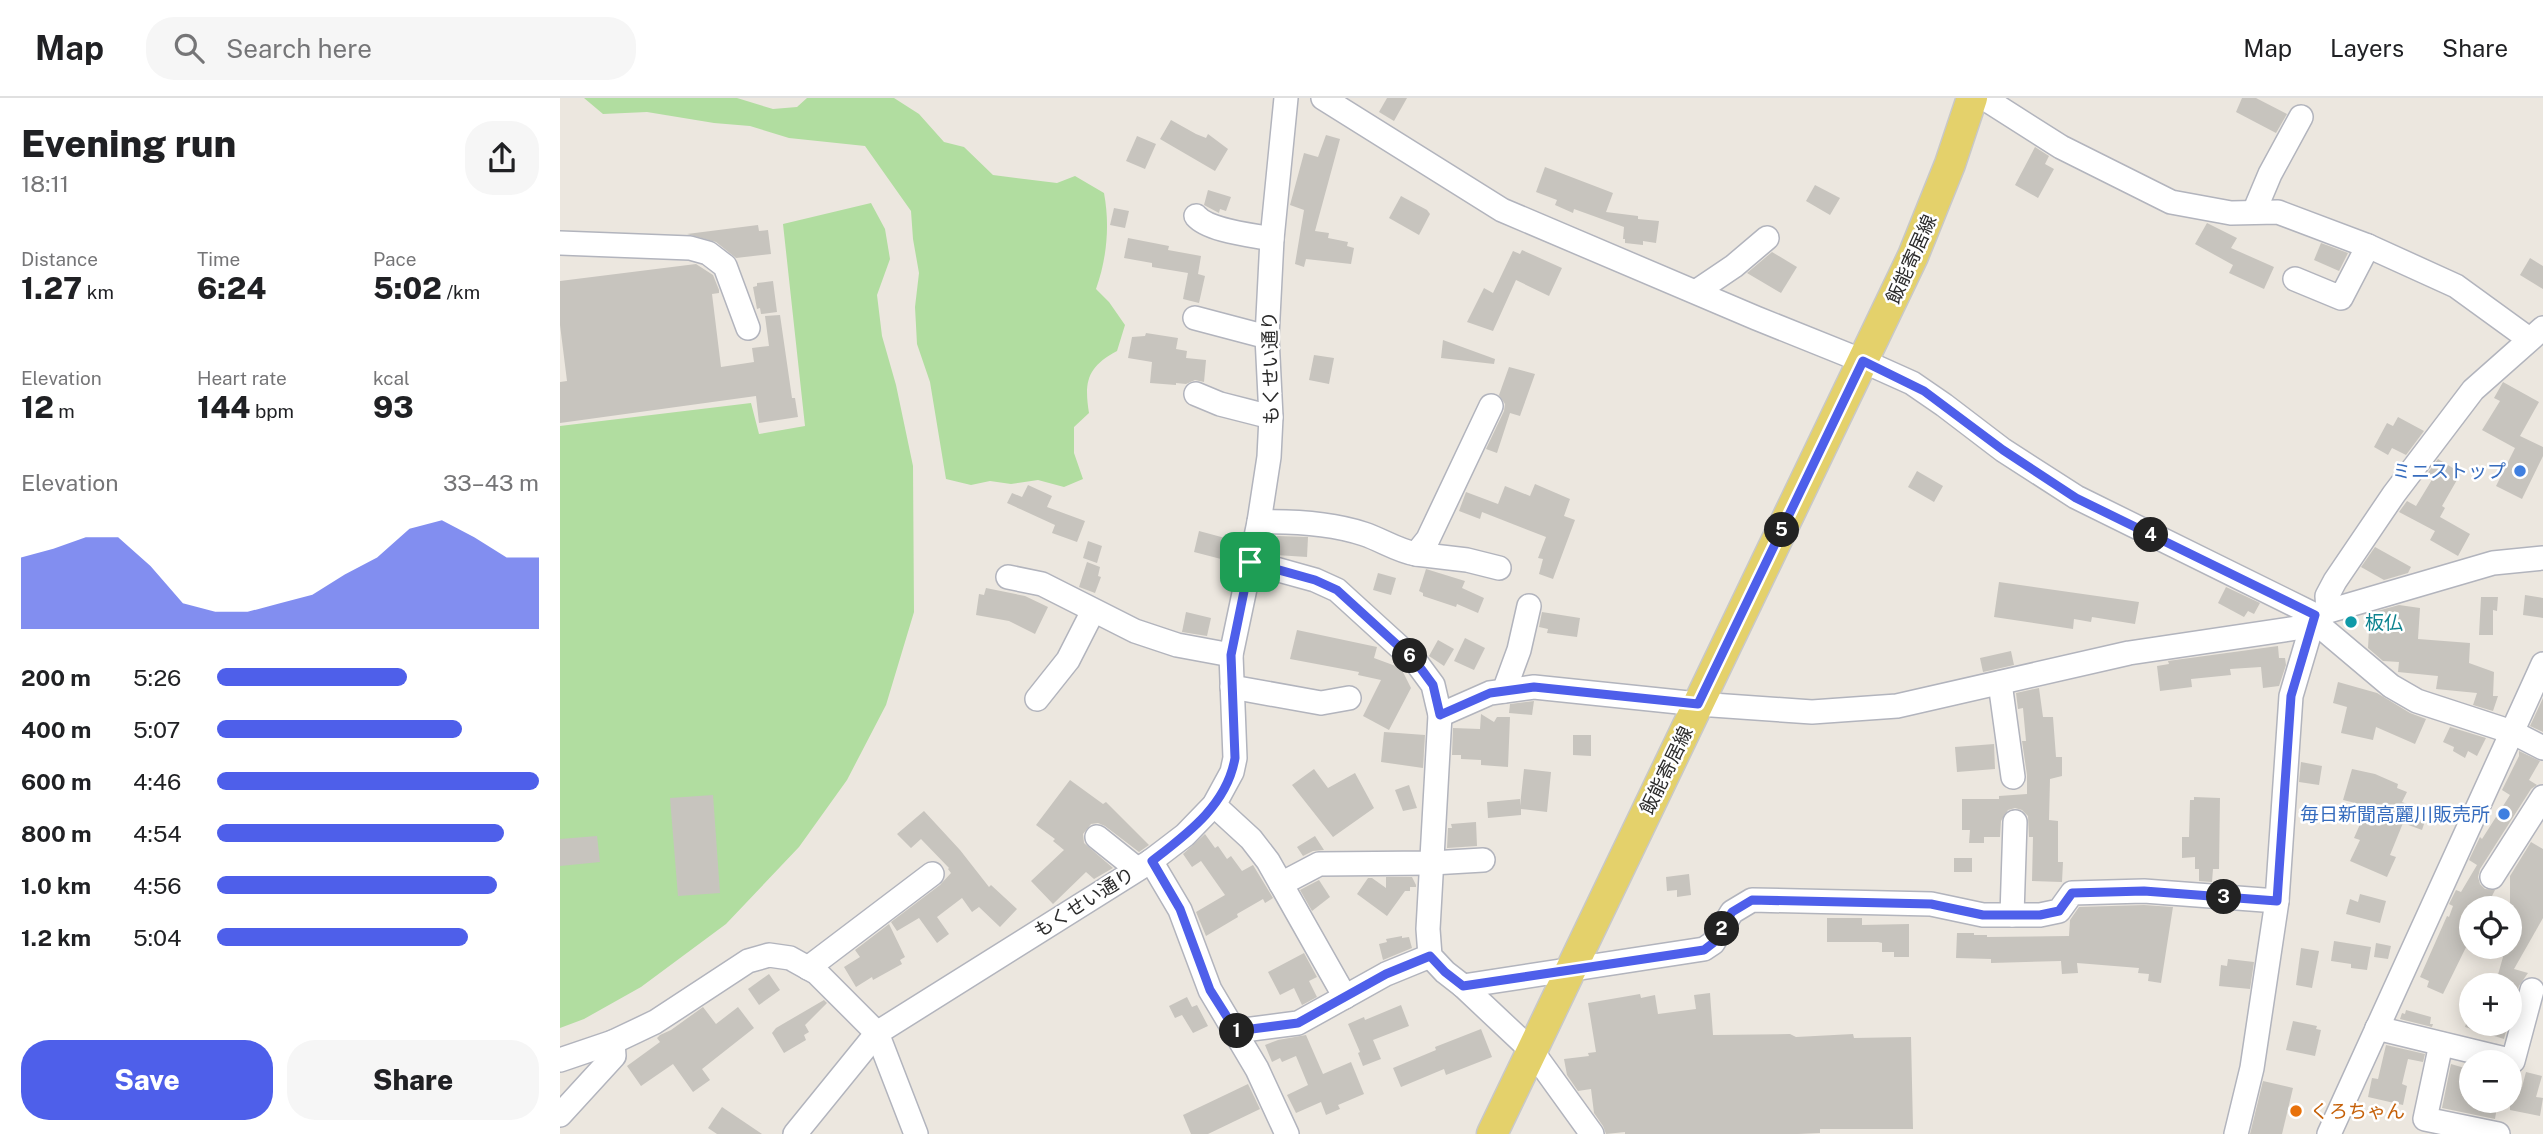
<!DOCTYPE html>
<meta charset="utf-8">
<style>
body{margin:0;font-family:"Public Sans","Noto Sans JP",sans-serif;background:#f6f6f6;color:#202124;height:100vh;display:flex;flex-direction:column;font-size:26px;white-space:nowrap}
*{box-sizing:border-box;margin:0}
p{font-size:23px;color:#757577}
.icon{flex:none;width:38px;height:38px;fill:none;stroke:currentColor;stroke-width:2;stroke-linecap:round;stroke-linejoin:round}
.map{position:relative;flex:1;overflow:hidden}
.sheet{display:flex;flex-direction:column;background:#fff;width:560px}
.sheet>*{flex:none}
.tools{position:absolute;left:1899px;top:798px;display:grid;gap:14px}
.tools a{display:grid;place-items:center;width:63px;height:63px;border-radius:50%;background:#fff;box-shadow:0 4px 18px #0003;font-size:35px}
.pin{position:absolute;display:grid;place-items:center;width:60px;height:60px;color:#fff;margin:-30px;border-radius:14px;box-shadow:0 4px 10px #0006}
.km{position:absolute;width:35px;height:35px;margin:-18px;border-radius:50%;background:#222;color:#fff;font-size:19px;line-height:35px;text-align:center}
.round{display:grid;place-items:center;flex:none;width:74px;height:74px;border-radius:28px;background:#f6f6f6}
.head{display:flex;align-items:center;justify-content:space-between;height:119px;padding:0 21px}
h1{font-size:38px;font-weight:800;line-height:52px}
.metrics{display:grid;grid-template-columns:repeat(3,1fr);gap:10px;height:119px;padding:7px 21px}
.metrics div{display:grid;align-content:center}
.metrics b{font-size:30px;font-weight:800}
.metrics small{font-size:19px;font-weight:400}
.metrics p{font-size:19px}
.chart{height:196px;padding:14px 21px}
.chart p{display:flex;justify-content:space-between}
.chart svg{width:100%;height:126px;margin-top:7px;fill:#4e5fea;opacity:.7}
.action{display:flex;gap:14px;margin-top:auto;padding:14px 21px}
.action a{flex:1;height:80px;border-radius:28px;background:#4e5fea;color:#fff;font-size:28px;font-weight:800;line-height:80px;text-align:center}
.action a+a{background:#f6f6f6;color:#202124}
ul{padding:0 21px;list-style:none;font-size:23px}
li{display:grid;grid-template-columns:112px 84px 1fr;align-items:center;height:52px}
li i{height:18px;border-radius:9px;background:#4e5fea}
header{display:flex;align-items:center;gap:42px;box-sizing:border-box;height:98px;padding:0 35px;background:#fff;border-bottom:2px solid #e0e0e0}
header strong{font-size:33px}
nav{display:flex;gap:38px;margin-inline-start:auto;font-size:24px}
.search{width:490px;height:63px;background:#f6f6f6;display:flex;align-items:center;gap:18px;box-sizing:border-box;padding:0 24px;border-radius:28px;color:#757577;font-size:26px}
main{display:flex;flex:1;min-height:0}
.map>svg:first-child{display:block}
.green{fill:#b1dda0}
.building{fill:#c7c4be}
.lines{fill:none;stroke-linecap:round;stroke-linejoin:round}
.minor-casing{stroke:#b2b4bd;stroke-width:26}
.major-casing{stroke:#c8c8c8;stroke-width:33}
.minor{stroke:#fff;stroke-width:23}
.major{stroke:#e4d16b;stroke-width:30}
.route-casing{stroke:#fff;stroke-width:14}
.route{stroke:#4e5fea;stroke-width:9}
.shop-dot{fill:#3f7fe0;stroke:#fff;stroke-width:2.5}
.culture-dot{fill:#0f9aa8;stroke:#fff;stroke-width:2.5}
.food-dot{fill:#e8710a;stroke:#fff;stroke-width:2.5}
.labels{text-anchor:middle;stroke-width:5;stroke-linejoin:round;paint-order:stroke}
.street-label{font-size:19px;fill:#2b2b2b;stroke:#fff}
.shop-label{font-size:19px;fill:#366cbe;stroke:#fff;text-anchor:end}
.culture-label{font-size:19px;fill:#0d838f;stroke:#fff;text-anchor:start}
.food-label{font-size:19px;fill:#c56008;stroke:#fff;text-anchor:start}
</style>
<header>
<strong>Map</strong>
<div class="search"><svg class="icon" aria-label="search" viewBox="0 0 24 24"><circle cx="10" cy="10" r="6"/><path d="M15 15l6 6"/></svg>Search here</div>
<nav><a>Map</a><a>Layers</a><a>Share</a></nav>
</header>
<main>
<section class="sheet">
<div class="head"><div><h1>Evening run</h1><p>18:11</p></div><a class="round"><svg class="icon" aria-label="share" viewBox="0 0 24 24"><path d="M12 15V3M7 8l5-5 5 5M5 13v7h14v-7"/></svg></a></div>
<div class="metrics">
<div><p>Distance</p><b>1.27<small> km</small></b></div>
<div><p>Time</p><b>6:24</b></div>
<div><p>Pace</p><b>5:02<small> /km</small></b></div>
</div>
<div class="metrics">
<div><p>Elevation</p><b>12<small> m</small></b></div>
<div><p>Heart rate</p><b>144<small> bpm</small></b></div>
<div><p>kcal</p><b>93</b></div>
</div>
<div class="chart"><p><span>Elevation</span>33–43 m</p>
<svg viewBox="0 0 160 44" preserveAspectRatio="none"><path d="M0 44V19L10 16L20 12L30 12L40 22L50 35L60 38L70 38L80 35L90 32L100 25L110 19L120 9L130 6L140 12L150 19L160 19V44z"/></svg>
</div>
<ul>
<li><b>200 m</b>5:26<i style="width:59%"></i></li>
<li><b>400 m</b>5:07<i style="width:76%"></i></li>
<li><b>600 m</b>4:46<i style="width:100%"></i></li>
<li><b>800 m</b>4:54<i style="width:89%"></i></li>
<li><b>1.0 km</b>4:56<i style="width:87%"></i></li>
<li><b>1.2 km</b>5:04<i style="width:78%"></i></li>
</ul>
<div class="action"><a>Save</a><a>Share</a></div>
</section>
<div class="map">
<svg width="1983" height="1036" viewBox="0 0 1983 1036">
<rect width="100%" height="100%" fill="#ece7df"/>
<g class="green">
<path d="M24,0h153l36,11 24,-2 10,-9h87l25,16 25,28 20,5 29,28 64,8 18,-7 29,17c6,32 3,65 -8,96l13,13 16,23 -8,26c-30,16 -33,31 -28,62l-15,14v26l9,26 -19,8 -26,-7 -27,4 -21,-3 -19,4 -25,-6 -16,-97 -13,-38 -2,-37 4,-34 -6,-34 -2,-28 -46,-65 -76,-8 -39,-12 -36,-3 -67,-11 -44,2z"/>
<polygon points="311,105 325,131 330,161 317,197 322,238 336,287 353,368 354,514 326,607 287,682 239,749 166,826 81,889 24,921 0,930 0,328 191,305 199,336 245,328 223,126"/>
</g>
<g class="building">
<polygon points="827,0 847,0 834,23 819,14"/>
<polygon points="1682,0 1696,0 1727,16 1716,35 1676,14"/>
<polygon points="611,22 636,36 646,40 648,36 668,51 655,73 600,41"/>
<polygon points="766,37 780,41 755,133 769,135 768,140 788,144 787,148 794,150 791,166 746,161 744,169 735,166 744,112 730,107 744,55 758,59"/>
<polygon points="577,38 596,46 585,71 566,63"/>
<polygon points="1475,49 1489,58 1485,66 1494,71 1478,100 1455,87"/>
<polygon points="985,69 1053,95 1046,114 1078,118 1078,121 1099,123 1096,145 1083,143 1083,147 1065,145 1065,141 1063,141 1064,129 1014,111 1013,115 995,107 997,102 976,94"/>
<polygon points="1255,87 1280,100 1270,117 1246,103"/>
<polygon points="648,92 671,99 666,113 660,111 659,115 644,107"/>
<polygon points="841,98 867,112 870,116 859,137 829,120"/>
<polygon points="554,110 569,113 565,130 550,127"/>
<polygon points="1647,125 1677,140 1671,150 1714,169 1704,191 1669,175 1673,167 1635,146"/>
<polygon points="198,127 199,133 208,132 211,156 176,160 156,144 127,136"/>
<polygon points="568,140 609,148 608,152 641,158 638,176 645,178 639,205 623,201 628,175 592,169 592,165 564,160"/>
<polygon points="1761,145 1788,155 1779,173 1754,162"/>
<polygon points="962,152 1002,170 989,198 956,182 933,233 907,224 924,190 933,195 953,153 960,156"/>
<polygon points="1212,154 1237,169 1221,195 1187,175"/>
<polygon points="1970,160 1983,168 1983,191 1960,177"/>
<polygon points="136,166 153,177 159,192 159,195 152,196 161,269 194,264 192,250 209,248 205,218 220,217 232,300 235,300 238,319 199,325 196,298 0,325 0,284 7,283 0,227 0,183"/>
<polygon points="213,183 217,214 201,216 200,210 197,211 193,189 197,188 197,185"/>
<polygon points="586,235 618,240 616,251 627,253 626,260 646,262 644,284 635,282 626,286 616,285 616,287 590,285 592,264 568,260 572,239 585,238"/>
<polygon points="883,242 935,261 934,266 881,260"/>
<polygon points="754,257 774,260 769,286 749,282"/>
<polygon points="949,269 975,276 960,318 950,315 937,355 926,351 944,313 945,306 939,297"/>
<polygon points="1943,284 1979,304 1960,338 1983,349 1983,358 1962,401 1936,388 1955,350 1922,332 1940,303 1934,300"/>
<polygon points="1838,319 1864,333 1846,357 1832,350 1828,357 1814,349 1827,325 1833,328"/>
<polygon points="1878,361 1901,375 1882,408 1885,410 1880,419 1910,436 1898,458 1870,442 1875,433 1839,414 1847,403 1856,408 1873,380 1867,376"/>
<polygon points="1357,373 1383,388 1374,404 1348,389"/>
<polygon points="975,386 1010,401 1004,418 1015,422 993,481 979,476 983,461 978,460 986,439 922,414 920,421 899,413 906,394 938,406 945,388 970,398"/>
<polygon points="468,387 492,398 487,409 525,423 517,444 492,435 495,427 447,405 452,395 462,399"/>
<polygon points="639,433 680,444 677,460 663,456 661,461 634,454"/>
<polygon points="717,438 748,439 747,459 716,457"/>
<polygon points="528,443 542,448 537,465 523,460"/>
<polygon points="1815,449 1851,469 1848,475 1824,482 1801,469"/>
<polygon points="527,464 540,469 538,478 541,479 535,495 519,489"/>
<polygon points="866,471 905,483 902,490 924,500 918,515 897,506 896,509 863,498 863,495 859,493"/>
<polygon points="818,475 836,480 831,497 813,492"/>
<polygon points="1439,484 1579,504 1575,526 1532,519 1531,524 1514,521 1513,531 1434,519"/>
<polygon points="1666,489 1700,505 1694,516 1688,513 1684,519 1658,505"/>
<polygon points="426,490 465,498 488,509 475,536 449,523 416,517 419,496 424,497"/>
<polygon points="1965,497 1983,500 1983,520 1963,517"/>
<polygon points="1921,499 1938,499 1937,513 1933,512 1933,537 1919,537"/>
<polygon points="1839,507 1860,510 1858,541 1910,545 1909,565 1934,574 1933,598 1938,598 1933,613 1913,607 1917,595 1876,591 1878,578 1838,574 1839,564 1823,563 1808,550 1810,515"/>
<polygon points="626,514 651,520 647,538 622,534"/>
<polygon points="982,514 1020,520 1017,539 987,535 988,531 979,529"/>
<polygon points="737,532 817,549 814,560 841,570 851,590 829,632 803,618 821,582 798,577 799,574 730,561"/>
<polygon points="905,540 925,550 914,572 894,563"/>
<polygon points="878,542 894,551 884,568 869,558"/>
<polygon points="1718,548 1719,560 1725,560 1726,567 1719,588 1703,590 1701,569 1670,571 1671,577 1631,581 1632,589 1600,593 1597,568 1609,566 1608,563"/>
<polygon points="1451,553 1454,567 1423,574 1420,560"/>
<polygon points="1778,584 1817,595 1850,615 1866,621 1855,646 1816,629 1813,642 1781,635 1787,609 1773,605"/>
<polygon points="1479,590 1483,619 1493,619 1496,659 1502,659 1502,678 1490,681 1489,722 1498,723 1498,764 1503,764 1502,784 1472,783 1473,739 1469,739 1468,718 1462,712 1455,710 1448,712 1441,723 1440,739 1424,739 1424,745 1409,745 1410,732 1402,732 1402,701 1439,701 1439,698 1467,696 1467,677 1462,643 1466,643 1463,610 1458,611 1456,595"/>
<polygon points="1983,600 1983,634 1970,628"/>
<polygon points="974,603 972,617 949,615 950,606"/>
<polygon points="921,616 934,624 937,619 950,619 948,669 921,667 921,662 901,661 901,657 892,657 893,630 920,631"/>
<polygon points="1890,629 1926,640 1917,658 1908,653 1905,660 1893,653 1894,649 1883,644"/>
<polygon points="824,634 865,637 863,670 821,664"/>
<polygon points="1013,637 1031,637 1031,658 1013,657"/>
<polygon points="1434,646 1435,671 1397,674 1395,649"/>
<polygon points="1959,653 1980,663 1969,682 1977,687 1971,691 1920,771 1918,779 1920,786 1925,791 1935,792 1926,810 1911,810 1911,839 1883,896 1867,889 1869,883 1860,879 1887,818 1889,819 1893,808 1889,806 1896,792 1901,794 1917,767 1909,762 1920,739 1922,741 1950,697 1942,692 1959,658"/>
<polygon points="1741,664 1762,668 1759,687 1739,684"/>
<polygon points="754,671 768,690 795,675 814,710 773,739 732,687"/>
<polygon points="964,671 991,674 987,714 961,711 961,717 928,720 927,704 960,701 960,708"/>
<polygon points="1792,671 1815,676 1838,686 1837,690 1847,694 1842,704 1868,714 1862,732 1843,725 1830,757 1836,759 1827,779 1790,763 1800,742 1794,740 1808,708 1783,702"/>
<polygon points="510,682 543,706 546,704 589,747 579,754 545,728 538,725 531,726 523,736 524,745 553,770 534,781 526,774 493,806 471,783 504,752 493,743 495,741 476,727"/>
<polygon points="849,687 857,710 843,713 835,692"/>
<polygon points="153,697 160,795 118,798 110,700"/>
<polygon points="1634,699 1660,700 1659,771 1653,771 1652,784 1639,783 1639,771 1635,771 1635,759 1622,760 1622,739 1629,739 1630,702 1634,702"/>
<polygon points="364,713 400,752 429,789 431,787 457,811 440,829 419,809 412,814 402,800 377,819 389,836 377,845 359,820 337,833 331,824 380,787 391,775 388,771 389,770 361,741 351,750 337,736"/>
<polygon points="916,724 917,748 887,750 888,730 892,730 891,726"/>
<polygon points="645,736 655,750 658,748 667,761 671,758 682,773 693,767 713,800 705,805 703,801 677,816 678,819 646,838 636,814 665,797 641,763 632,769 623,756"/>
<polygon points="37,738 40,764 0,768 0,741"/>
<polygon points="755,738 764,752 753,753 743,758 737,749"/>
<polygon points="1971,744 1983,751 1983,820 1954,871 1968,875 1959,888 1954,903 1950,902 1950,887 1935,887 1943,859 1925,849 1950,849 1950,778"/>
<rect x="1394" y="760" width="18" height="14"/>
<polygon points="1129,776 1131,797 1117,799 1117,792 1107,793 1106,779"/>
<polygon points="826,779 852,779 856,787 856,789 850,789 850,793 845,793 827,818 797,796 808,780 812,780 826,790"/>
<polygon points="759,782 770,799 752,813 740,792"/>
<polygon points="1800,796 1826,803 1820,825 1786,816 1790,801 1798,804"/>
<polygon points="1584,807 1613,809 1601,885 1588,883 1589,876 1578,875 1579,870 1517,865 1518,875 1502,876 1501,863 1431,865 1431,861 1396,860 1397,835 1414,835 1414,837 1427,837 1427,839 1509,838 1510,822 1519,809"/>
<polygon points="1267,820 1302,820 1302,827 1349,826 1349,859 1334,859 1334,854 1322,854 1322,845 1318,844 1267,844"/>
<polygon points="329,826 345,859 340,862 342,866 313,882 312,879 296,889 284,869 300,859 295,852"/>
<polygon points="842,838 842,840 849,839 852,850 823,862 819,846 827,844 826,841"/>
<polygon points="1774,843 1811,849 1807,872 1791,870 1791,866 1771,863"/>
<polygon points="1816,845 1831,848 1828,861 1814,859"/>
<polygon points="1741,850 1759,853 1752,890 1736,887"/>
<polygon points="744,855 757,879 749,883 757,899 742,907 734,890 720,897 708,874"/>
<polygon points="1668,861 1694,864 1690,891 1659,888 1661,867 1667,868"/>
<polygon points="209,876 220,892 199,907 188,891"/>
<polygon points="1150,895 1153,937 1230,936 1236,939 1293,936 1294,940 1351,939 1353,1031 1260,1031 1260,1035 1238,1036 1065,1036 1065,1034 1046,1036 1043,1028 1034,1015 1031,991 1018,993 1007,977 1004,961 1029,958 1028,955 1036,954 1028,905 1080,896 1081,900 1095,897 1098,916 1136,911 1134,897"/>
<polygon points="627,899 632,909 637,907 648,928 633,935 622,917 615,920 609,908"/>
<polygon points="264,902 267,905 245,927 249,934 244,937 246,942 224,955 212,935 216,930"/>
<polygon points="841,907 849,928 813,942 821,961 803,968 798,955 800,954 788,926 804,919 805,922"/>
<polygon points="143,909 156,926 178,909 194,930 142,971 150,982 133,994 113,966 81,988 67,968 100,944 97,940 100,937 111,932"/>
<polygon points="1846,912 1871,919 1870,926 1873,926 1872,929 1840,921 1842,915 1845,916"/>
<polygon points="1733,923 1757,928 1756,931 1761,932 1755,958 1726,952"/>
<polygon points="1906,926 1948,926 1944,941 1905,929"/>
<polygon points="921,931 932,959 886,977 884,971 841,989 833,970 876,952 875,949"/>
<polygon points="746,937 763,976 791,964 804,996 778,1007 780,1011 766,1017 761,1004 736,1015 727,997 748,987 736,958 722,964 720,960 712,964 705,947 718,942"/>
<polygon points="1826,947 1865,956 1863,964 1848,961 1842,986 1847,988 1843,1007 1808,999 1812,980 1818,981"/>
<polygon points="1891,966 1908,971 1902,998 1911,1000 1911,1003 1938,1003 1935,1021 1882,1010"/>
<polygon points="1966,974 1982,978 1976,999 1983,1000 1980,1018 1950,1012 1950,987 1962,989"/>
<polygon points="1703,983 1733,990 1722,1036 1690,1036"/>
<polygon points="688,986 700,1011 648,1036 631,1036 623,1017"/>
<polygon points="162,1009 202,1036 157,1036 148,1030"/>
</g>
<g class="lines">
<defs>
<g id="minor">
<polyline points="763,0 942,112 1196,220 1303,263 1352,285 1384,307 1443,352 1516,399 1755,517 1761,529 1831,588 1857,603 1952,634 1983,650"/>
<polyline points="1424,0 1501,49 1611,104 1671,115 1718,114 1808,148 1896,188 1969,241"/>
<polyline points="1694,114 1710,76 1741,19"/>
<path d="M636,118c13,15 56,19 76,23"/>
<polyline points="0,145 130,150 148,155 165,168 188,230"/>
<polyline points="1735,181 1781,200 1808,148"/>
<polyline points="1137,193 1174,168 1207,140"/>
<polyline points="635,220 707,239"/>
<polyline points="636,296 660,306 711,319"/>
<path d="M699,424c36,-1 71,1 105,12 18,6 34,17 52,20l12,-15 63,-133"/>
<polyline points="856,456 907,462 939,470"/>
<polyline points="690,464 755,482 777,492 856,564 873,587 880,617 868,831 870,858 885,874 903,888 972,953 1032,1036"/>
<polyline points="448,479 482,486 575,533 617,547 671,557"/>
<polyline points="1768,513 1767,498 1775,483 1834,396 1913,292 1983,230"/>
<polyline points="1440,585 1453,679"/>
<polyline points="672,589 761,605 789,600"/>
<polyline points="944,593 959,552 969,508"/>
<polyline points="477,601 508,562 533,513"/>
<polyline points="880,617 930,595 974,589 1138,606 1252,614 1337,608 1569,555 1750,528"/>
<polyline points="654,707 691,741 708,763 785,899"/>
<polyline points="537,739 577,771"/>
<polyline points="591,763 620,812 650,892 697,971 727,1036"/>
<polyline points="1932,779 1983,699"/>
<polyline points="721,786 759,766 872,765 923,762"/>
<polyline points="1452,817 1455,724"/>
<polyline points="248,870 372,776"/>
<polyline points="903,888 1144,851 1153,845 1172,814 1192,802 1371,806 1423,817 1480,817 1499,813 1512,795 1584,793 1717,803"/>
<polyline points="1817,930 1953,963 1972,892"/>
<polyline points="676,933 738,925 826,876 870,858"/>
<polyline points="1881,946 1865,1021 1938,1036"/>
<polyline points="0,962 53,944 95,924 188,863 209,857 230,860 257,875 317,935 356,1036"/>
<polyline points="0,1017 54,958 53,944"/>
<polyline points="235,1036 317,935 591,763 625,737 654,707 672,674 675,660 671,557 699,424 709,359 711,319 707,239 712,141 726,0"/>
<polyline points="1676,1036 1692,970 1717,803 1731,598 1755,517 1933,465 1983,460"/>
<polyline points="1769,1036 1983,566"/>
</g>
<polyline id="major" points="932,1036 1353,158 1390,66 1412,0"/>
</defs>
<use href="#minor" class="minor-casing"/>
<use href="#major" class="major-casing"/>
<use href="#minor" class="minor"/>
<use href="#major" class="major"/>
</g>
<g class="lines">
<defs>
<path id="route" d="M1303,263l61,30 79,59 73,48 239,117 -24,81 -14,205 -133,-10 -72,2 -13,18 -19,4h-57l-52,-11 -179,-4 -20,12 -19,31 -9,7 -241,36 -18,-14 -15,-16 -44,18 -88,49 -62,8 -26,-41 -30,-81 -28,-48c35,-27 75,-56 83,-103l-4,-103 19,-93 65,18 22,10 79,72 17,23 7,30 50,-22 44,-6 164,17z"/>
</defs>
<use href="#route" class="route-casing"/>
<use href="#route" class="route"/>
</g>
<g class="shop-dot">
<circle cx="1960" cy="373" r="7"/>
<circle cx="1944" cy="716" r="7"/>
</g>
<circle class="culture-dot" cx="1791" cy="524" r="7"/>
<circle class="food-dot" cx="1736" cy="1013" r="7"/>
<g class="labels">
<g class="street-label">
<text transform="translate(1351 161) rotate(-66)" y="7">飯能寄居線</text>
<text transform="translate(710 270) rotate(-91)" y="7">もくせい通り</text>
<text transform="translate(1106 672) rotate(-64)" y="7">飯能寄居線</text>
<text transform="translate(524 804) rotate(-32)" y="7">もくせい通り</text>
</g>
<g class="shop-label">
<text x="1946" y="380">ミニストップ</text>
<text x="1930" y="723">毎日新聞高麗川販売所</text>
</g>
<g class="culture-label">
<text x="1805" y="531">板仏</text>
</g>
<g class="food-label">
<text x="1750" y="1020">くろちゃん</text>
</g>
</g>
</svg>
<div class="tools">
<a><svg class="icon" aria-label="locate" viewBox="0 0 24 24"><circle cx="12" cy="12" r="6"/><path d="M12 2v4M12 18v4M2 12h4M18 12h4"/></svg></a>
<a>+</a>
<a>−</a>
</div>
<div class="pin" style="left:690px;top:464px;background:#1e9e55"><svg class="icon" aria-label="arrive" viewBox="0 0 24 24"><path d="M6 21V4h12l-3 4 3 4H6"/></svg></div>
<b class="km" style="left:677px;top:933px">1</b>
<b class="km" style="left:1162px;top:831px">2</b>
<b class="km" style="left:1664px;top:799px">3</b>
<b class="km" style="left:1591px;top:437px">4</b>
<b class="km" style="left:1222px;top:432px">5</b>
<b class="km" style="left:850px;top:558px">6</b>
</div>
</main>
